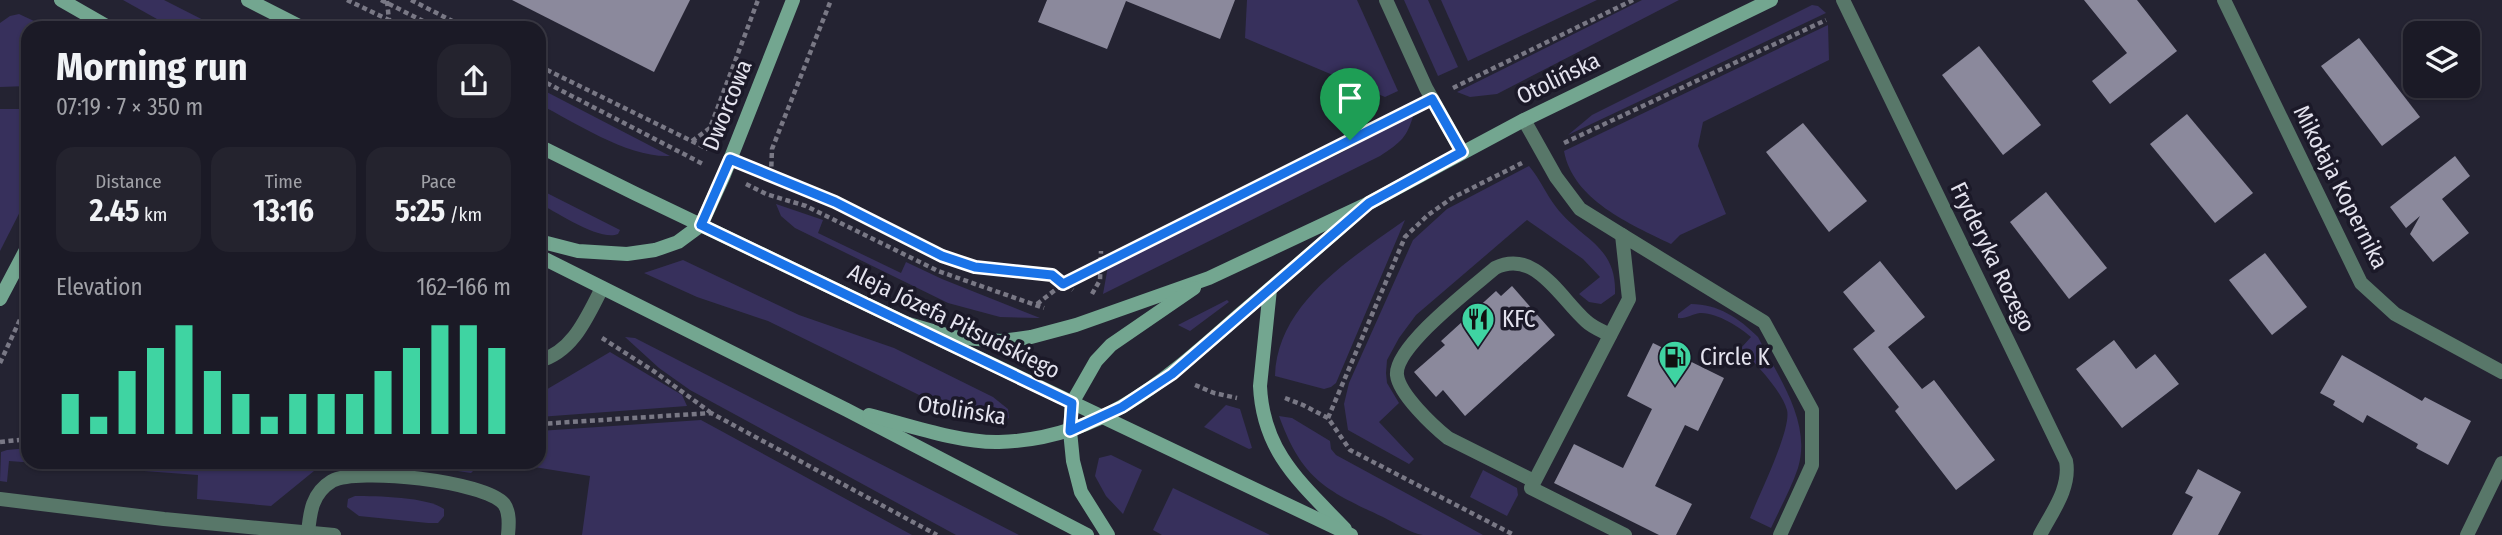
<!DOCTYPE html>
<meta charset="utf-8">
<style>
body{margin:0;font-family:"Fira Sans Condensed",sans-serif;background:#24232e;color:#f1f3f6;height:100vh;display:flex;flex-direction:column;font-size:26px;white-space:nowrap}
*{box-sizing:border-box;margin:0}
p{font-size:23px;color:#a0a1a7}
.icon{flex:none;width:38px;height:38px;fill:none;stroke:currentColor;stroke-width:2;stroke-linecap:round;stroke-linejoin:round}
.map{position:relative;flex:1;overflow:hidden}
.sheet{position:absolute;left:21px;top:21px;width:525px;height:448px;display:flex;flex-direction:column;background:#1b1a26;border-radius:21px;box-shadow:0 2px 5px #0004,0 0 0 2px #393843}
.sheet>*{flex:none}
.tools{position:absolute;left:2403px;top:21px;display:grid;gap:14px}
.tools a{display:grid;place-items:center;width:77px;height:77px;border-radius:14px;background:#1b1a26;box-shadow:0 2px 5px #0004,0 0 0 2px #393843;font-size:35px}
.pin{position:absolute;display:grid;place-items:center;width:60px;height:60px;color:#fff;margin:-72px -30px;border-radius:50% 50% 50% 0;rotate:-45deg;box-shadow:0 0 7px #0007}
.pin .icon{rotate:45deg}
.round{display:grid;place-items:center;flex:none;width:74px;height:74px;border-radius:21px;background:#24232e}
.headline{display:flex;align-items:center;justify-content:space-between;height:119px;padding:0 35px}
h1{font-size:38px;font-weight:700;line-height:52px}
.figures{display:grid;grid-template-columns:repeat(3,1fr);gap:10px;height:119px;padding:7px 35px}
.figures div{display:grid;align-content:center;border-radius:18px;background:#24232e;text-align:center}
.figures b{font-size:30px;font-weight:700}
.figures small{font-size:19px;font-weight:400}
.figures p{font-size:19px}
.chart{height:196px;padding:14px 35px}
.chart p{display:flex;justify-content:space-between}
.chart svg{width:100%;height:126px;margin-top:7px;stroke:#3fd4a2;stroke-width:6}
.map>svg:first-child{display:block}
.green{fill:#37305c}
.building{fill:#8b899c}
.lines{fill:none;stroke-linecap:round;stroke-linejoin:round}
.path{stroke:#797885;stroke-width:4.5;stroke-dasharray:5 3.5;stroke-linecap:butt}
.lane{stroke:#587769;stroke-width:14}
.street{stroke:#587769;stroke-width:14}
.secondary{stroke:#73a690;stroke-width:14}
.route-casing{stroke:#fff;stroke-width:14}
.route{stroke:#1a73e8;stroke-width:9}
.labels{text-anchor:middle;stroke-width:7;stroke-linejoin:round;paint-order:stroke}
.street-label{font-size:23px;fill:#e4e3ee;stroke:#1b1928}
.poi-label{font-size:23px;fill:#e4e3ee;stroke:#1b1928;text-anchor:start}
</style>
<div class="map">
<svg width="2502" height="535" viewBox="0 0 2502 535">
<rect width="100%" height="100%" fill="#242332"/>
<g class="green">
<polygon points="123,0 164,0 219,28 173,28"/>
<polygon points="1247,0 1357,0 1398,91 1385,97 1245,38"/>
<polygon points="1404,0 1428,0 1458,67 1438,76"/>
<polygon points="1441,0 1597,0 1468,61"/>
<polygon points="1642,0 1679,0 1497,94 1470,97 1457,92"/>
<polygon points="1812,5 1818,6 1826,13 1568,135 1592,115"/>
<polygon points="19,14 49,28 28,28 28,86 0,87 0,23 10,16"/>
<path d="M1828,25l1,35 -126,62 -5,24 28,68 -46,21 -9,9c-41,-20 -98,-44 -107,-93z"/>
<path d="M539,88l131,68c-42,2 -94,-33 -131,-52z"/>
<polygon points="0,109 28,109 28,196 0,251"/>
<path d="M1414,113c-7,25 -13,29 -34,43l-277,138 5,-28 235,-114z"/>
<path d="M1529,166c11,13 17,28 27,41 25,33 61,38 59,87l-14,10 -12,-2 -10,-8 21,-17 -17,-18 -56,-39 -111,95 -17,23 -12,22 -1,13 1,10 12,20 -20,19 35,37 -5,5 -61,-34 -4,-26 5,-21 64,-143 34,-31z"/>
<path d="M539,189l81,41 -2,4c-17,8 -62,-22 -79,-31z"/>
<polygon points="776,204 823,220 818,233 901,273 906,262 942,279 1040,318 1000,317 948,303 795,228 781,216"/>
<path d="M1405,220l-69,163 -5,4 -7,2 -49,-13c2,-73 77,-118 130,-156z"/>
<polygon points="683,260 799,315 894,348 993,397 1008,409 1009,418 998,423 962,416 768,321 697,297 644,273"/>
<polygon points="1227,300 1229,302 1190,331 1178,325"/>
<path d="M1691,304c27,0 48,14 67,33 20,40 54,85 40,131 -7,21 -18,40 -27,60l-21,-10c8,-21 42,-89 37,-108 -6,-21 -32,-46 -46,-62l10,-11c-11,-10 -35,-25 -51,-24 -8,1 -14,6 -22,5v-4z"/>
<polygon points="625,337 635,338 1019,535 956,535 690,390 659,368"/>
<polygon points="610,352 682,395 687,406 539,417 539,394"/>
<polygon points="1226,405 1240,409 1252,448 1249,449 1204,427"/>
<path d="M1279,416l13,2 38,23 1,8 5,6 147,80c-20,0 -41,0 -60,0 -13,-2 -28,-12 -40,-18 -58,-27 -81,-38 -104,-101z"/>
<polygon points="701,420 912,535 582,535 590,476 503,462 539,462 539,431"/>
<polygon points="28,448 28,462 325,462 271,506 197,499 198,475 9,461 7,482 0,481 1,452 7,450"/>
<polygon points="1111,455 1142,470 1123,514 1106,496 1095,476 1099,458"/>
<polygon points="397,462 482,462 471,473"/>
<polygon points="1483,470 1517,488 1518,495 1507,516 1470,497"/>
<polygon points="1173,488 1270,535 1162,535 1153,530"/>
<path d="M355,496c21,0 73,1 89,13v7l-6,7h-10l-69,-7 -12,-9 1,-8z"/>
</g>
<g class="building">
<polygon points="512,0 690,0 654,72"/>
<polygon points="1047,0 1235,0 1220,39 1126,1 1107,49 1038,22"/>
<polygon points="2084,0 2137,0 2177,51 2110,104 2092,81 2127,53"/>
<polygon points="2359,38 2420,117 2382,146 2321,66"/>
<polygon points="1979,46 2041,125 2003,155 1942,75"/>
<polygon points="2187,114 2253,193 2215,223 2150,144"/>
<polygon points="1803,123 1867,201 1829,232 1766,152"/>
<polygon points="2455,156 2470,176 2442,199 2469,233 2433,262 2410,234 2420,216 2406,228 2390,207"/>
<polygon points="2046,192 2107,268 2069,299 2010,222"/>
<polygon points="2265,253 2307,307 2272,335 2229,280"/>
<polygon points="1880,261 1925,317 1888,347 1922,389 1934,380 1995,460 1956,490 1895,411 1899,407 1853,349 1875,331 1843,292"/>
<polygon points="1512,286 1555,335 1465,416 1443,390 1436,397 1414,372 1445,345 1441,341 1496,291 1501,296"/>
<polygon points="2114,340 2136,369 2155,354 2179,384 2122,428 2076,369"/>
<polygon points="1653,343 1724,378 1698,431 1685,425 1655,486 1692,504 1676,535 1659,535 1554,483 1574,444 1623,468 1652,409 1627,396"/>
<polygon points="2342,355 2422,401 2425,397 2471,421 2448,465 2416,448 2418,444 2367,415 2363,423 2333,405 2335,401 2320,393"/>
<polygon points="2198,469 2241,492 2218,535 2172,535 2193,497 2185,493"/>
</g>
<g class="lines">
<g class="path">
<polyline points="347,0 389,20"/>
<polyline points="381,0 437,28"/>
<polyline points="411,0 466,28"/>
<polyline points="387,1 389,20 406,28"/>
<polyline points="539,66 708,149"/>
<polyline points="539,79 703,164"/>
<polyline points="1453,88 1633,0"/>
<polyline points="692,141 710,128 758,0"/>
<polyline points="1564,143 1826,20"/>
<polyline points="751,167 835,202 942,256 975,267 1052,275 1073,290"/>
<polyline points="771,175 772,149 831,0"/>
<polyline points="746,184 766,194 806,206 938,271 1044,308"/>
<polyline points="1092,294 1100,280 1101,251"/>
<polyline points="1037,304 1063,284 1411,109"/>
<polyline points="602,338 655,372 710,412"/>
<polyline points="0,363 23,313"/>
<polyline points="1195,385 1214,393 1237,398"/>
<polyline points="1285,398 1303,405 1328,418 1350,450 1514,535"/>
<polyline points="1328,418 1405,237 1428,215 1452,198 1522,163"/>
<polyline points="539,424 711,413 937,535"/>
<polyline points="0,442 28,439"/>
</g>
<g class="lane">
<polyline points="1524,120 1556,177 1580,209 1622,235"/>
<path d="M539,361c34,-9 48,-44 63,-73"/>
<path d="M1534,481l-86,-43c-15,-12 -49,-44 -51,-63 -3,-28 76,-88 98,-107 40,-20 65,30 91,53 6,6 16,10 24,14"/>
<polyline points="0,499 164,519 334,535"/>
<path d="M308,533c2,-21 4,-40 24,-52 25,-14 153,0 172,23 6,8 5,21 4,31"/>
<polyline points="1625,535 1531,488 1629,299 1622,235 1764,322 1812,410 1812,465 1780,535"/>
</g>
<g class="street">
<polyline points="1386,0 1426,88 1462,152"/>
<path d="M1843,0l223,461c5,27 -14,51 -26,74"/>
<polyline points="2224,0 2361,283 2395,314 2502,372"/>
<polyline points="2467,535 2502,463"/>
</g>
<g class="secondary">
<polyline points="61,0 110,28"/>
<polyline points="248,0 303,28"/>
<polyline points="539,146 636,194 914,327"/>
<polyline points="539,241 578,251 627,254 655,250 678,242 701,225 724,175 793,0"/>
<polyline points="539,256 847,410 1087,535"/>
<path d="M1270,289l-10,97c3,67 42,98 85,143"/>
<polyline points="0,299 28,246"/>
<polyline points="905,323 953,337 1001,341 1031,337 1076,325 1209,278 1369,203 1524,120 1771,0"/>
<polyline points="939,339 1351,535"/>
<path d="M869,415c39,10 91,28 130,27 103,-3 166,-62 239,-126 39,-33 78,-67 117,-101"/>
<polyline points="1108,535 1081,492 1073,461 1070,431 1072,403 1096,361 1111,345 1194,288"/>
</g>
</g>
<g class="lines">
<defs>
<polygon id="route" points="1432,99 1462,152 1369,203 1172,374 1122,407 1070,431 1072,403 701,225 730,159 835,202 942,256 975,267 1052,275 1063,284"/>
</defs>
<use href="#route" class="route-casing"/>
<use href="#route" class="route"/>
</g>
<defs>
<symbol id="restaurant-pin" viewBox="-11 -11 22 30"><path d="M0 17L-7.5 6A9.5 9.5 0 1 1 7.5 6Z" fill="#3fd4a2" stroke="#1b1928"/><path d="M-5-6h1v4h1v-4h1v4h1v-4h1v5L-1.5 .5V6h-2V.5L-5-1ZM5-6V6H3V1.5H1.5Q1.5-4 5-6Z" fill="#111"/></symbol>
<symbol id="fuel-pin" viewBox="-11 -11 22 30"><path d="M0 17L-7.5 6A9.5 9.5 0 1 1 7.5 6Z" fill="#3fd4a2" stroke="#1b1928"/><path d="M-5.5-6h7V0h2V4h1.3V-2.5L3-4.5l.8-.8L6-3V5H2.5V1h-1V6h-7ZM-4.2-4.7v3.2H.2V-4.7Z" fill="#111"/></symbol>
</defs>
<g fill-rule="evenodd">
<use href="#restaurant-pin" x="1459" y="300" width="38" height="52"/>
<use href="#fuel-pin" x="1656" y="338" width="38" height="52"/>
</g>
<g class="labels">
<g class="street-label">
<text transform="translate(1558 78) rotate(-26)" y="8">Otolińska</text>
<text transform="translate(727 105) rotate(-68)" y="8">Dworcowa</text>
<text transform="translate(2341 187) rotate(63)" y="8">Mikołaja Kopernika</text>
<text transform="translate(1993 257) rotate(64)" y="8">Fryderyka Rozego</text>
<text transform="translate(954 321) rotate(26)" y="8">Aleja Józefa Piłsudskiego</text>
<text transform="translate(962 410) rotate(9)" y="8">Otolińska</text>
</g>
<g class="poi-label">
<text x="1502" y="327">KFC</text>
<text x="1700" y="365">Circle K</text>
</g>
</g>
</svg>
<div class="tools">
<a><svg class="icon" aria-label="layers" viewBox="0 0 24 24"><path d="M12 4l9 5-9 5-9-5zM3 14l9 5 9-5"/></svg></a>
</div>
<div class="pin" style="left:1350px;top:140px;background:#1e9e55"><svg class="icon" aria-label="arrive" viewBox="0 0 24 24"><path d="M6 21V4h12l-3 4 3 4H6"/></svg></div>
<section class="sheet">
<div class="headline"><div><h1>Morning run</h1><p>07:19 · 7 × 350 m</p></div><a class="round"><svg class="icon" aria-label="share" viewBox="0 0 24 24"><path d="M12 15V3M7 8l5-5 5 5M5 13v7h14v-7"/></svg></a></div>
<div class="figures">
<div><p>Distance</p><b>2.45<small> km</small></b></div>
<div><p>Time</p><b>13:16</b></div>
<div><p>Pace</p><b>5:25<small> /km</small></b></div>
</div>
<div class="chart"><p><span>Elevation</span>162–166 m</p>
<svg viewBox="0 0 160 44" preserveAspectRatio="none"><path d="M5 44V30M15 44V38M25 44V22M35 44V14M45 44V6M55 44V22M65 44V30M75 44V38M85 44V30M95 44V30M105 44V30M115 44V22M125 44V14M135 44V6M145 44V6M155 44V14"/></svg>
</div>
</section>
</div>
